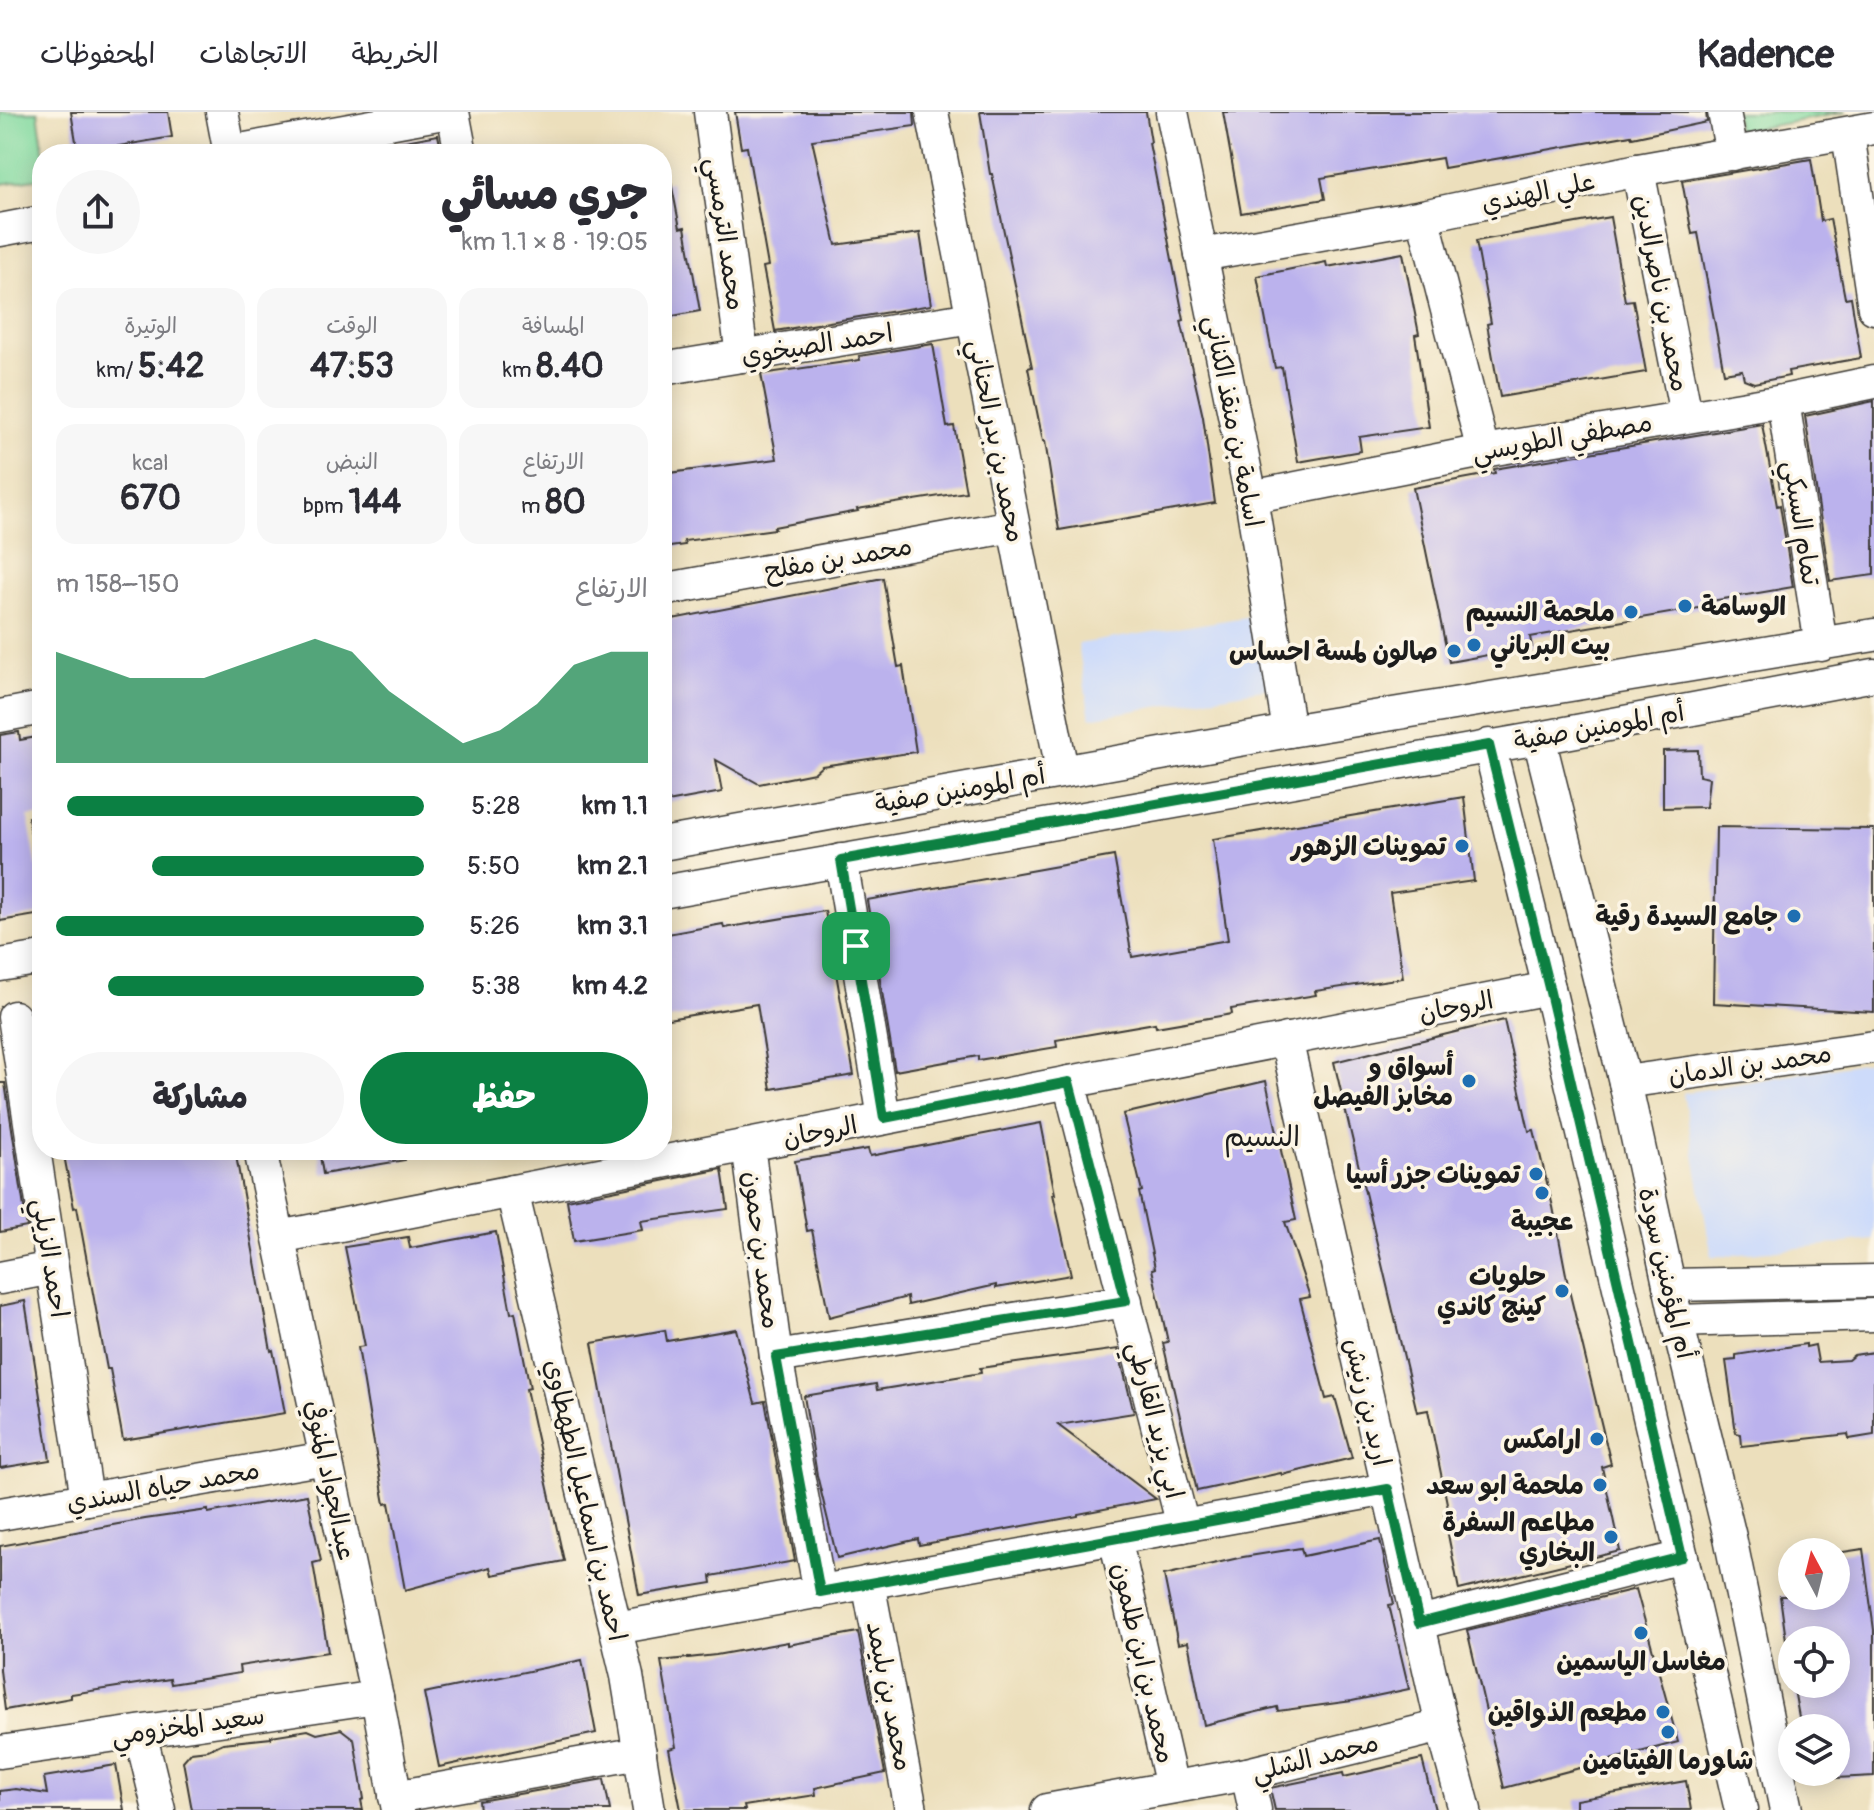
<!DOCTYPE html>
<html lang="ar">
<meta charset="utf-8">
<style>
body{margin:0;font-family:Pangolin,"Playpen Sans Arabic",sans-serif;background:#f7f7f7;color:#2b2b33;direction:rtl;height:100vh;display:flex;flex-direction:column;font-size:30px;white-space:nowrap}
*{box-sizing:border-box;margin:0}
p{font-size:26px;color:#7c7c81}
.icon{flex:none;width:44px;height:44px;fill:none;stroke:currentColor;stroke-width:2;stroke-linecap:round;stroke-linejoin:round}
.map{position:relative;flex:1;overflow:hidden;direction:ltr}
.drawer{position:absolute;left:32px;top:32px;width:640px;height:1016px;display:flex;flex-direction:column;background:#fff;border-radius:32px;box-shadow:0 4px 20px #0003;direction:rtl}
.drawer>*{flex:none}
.needle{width:52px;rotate:353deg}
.buttons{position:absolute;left:1778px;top:1426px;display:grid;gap:16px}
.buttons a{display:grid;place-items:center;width:72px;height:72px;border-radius:50%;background:#fff;box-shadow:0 4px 20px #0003;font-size:40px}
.pin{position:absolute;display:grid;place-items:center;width:68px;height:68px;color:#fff;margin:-34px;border-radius:16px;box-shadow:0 4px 12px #0006}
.round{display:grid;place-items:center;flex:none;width:84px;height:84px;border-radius:42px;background:#f7f7f7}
.summary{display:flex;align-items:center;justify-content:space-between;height:136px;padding:0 24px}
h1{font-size:44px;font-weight:800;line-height:60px}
.metrics{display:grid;grid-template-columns:repeat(3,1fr);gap:12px;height:136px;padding:8px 24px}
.metrics div{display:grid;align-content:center;border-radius:20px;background:#f7f7f7;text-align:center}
.metrics b{font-size:34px;font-weight:800}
.metrics small{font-size:22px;font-weight:400}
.metrics p{font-size:22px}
.chart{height:224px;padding:16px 24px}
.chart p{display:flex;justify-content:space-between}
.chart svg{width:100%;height:144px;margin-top:8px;fill:#0b8043;opacity:.7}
.action{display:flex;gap:16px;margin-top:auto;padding:16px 24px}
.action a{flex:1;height:92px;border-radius:48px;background:#0b8043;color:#fff;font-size:32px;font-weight:800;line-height:92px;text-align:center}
.action a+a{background:#f7f7f7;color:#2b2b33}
ul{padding:0 24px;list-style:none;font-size:26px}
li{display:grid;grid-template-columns:128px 96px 1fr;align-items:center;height:60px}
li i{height:20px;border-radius:10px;background:#0b8043}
header{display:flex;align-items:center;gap:48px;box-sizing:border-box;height:112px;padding:0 40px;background:#fff;border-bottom:2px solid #e1e1e2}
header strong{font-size:38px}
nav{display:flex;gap:44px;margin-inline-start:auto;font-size:28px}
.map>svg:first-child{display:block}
.built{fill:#cddbfa}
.green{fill:#7fd99f;stroke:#4e7a5e;stroke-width:2}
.building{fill:#bbb2ed}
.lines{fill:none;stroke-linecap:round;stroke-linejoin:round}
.minor-casing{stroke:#3b3934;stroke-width:35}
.minor{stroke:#fff;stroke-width:32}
.route-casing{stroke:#fff;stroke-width:16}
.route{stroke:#0b8043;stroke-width:10}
.poi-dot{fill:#1f6fb2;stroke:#fcf5e5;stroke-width:3}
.labels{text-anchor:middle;stroke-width:7;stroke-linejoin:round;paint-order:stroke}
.street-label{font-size:26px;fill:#1c1c1c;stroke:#fcf5e5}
.poi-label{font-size:26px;font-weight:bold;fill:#1c1c1c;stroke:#fcf5e5;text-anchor:end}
.neighbourhood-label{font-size:28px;fill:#1c1c1c;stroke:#fcf5e5}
</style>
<header>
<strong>Kadence</strong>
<nav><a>الخريطة</a><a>الاتجاهات</a><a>المحفوظات</a></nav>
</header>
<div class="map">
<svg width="1874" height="1698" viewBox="0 0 1874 1698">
<rect width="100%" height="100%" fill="#fcf5e5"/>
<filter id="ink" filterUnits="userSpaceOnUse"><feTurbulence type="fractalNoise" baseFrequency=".0125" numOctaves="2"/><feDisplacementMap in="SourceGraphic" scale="16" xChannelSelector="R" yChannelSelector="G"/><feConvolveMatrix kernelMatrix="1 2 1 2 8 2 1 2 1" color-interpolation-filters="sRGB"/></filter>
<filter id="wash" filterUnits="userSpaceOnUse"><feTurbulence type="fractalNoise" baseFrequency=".006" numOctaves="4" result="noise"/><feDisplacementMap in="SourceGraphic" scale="32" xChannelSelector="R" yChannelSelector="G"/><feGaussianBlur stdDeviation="1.8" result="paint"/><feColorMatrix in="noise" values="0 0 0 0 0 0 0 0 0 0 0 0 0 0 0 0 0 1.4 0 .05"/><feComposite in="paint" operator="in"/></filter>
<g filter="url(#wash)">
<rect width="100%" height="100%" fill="#ecdfbc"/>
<g class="built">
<polygon points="1258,503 1270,576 1090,606 1078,532"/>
<polygon points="1874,949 1874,1128 1712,1145 1683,981"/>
</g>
<g class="green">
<polygon points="0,0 38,0 44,42 42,66 0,72"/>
<polygon points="1735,0 1846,0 1738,20"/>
</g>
<g id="blocks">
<g class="building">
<polygon points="71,0 168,0 172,25 78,41"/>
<polygon points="735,0 914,0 915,14 812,28 836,133 920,121 931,193 775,219 763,155 768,154 747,35 741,36"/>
<polygon points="980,0 1146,0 1151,30 1149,31 1184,208 1181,209 1203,305 1215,391 1059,418 1045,329 1043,329 1028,256 1032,255 992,62 990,62"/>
<polygon points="1223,0 1706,0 1707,10 1632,26 1631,23 1444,56 1442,46 1321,66 1325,87 1241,101"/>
<polygon points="438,23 442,42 390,42 389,32"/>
<polygon points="1811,47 1821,109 1830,107 1845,186 1851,185 1861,246 1788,259 1789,264 1754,271 1744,267 1742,258 1724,261 1698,121 1692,122 1682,69"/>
<polygon points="671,70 680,116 685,115 700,199 662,206 662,71"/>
<polygon points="1610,105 1625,189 1633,188 1646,260 1500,285 1487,212 1491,211 1476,129"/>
<polygon points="1403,141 1419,222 1415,223 1429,315 1359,325 1361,339 1298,350 1282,255 1275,256 1257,164 1326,150 1327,155"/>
<polygon points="933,232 947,315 954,314 966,380 857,397 858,399 774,415 775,417 684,429 685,433 662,436 662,362 777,347 761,262 860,248 859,244"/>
<polygon points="1874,289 1874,463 1830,469 1805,304"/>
<polygon points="1762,312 1777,394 1780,393 1793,475 1705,490 1705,495 1530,525 1532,535 1449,550 1413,376 1495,361 1494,357"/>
<polygon points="883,466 898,555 903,554 916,640 822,654 814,661 759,672 716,648 722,680 662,691 662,509"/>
<polygon points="19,620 20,628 42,624 42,703 28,705 42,784 42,802 0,809 0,623"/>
<polygon points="1698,638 1699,664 1709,666 1706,695 1663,696 1663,639"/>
<polygon points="1464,685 1474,769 1390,781 1403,866 1315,879 1316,883 1231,897 1232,902 1156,915 1155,911 1056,928 1057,935 978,948 978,944 895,959 867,788 1114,744 1132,845 1228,828 1213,727"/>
<polygon points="1716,715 1874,717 1874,900 1713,891"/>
<polygon points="825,799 854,963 771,977 757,892 662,908 662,823 723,812 724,816"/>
<polygon points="1504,908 1529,1019 1534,1018 1553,1095 1569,1178 1611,1352 1602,1355 1620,1439 1459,1478 1444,1402 1449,1401 1428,1298 1417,1300 1334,950"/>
<polygon points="1266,969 1296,1108 1285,1110 1310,1185 1300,1187 1326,1287 1335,1285 1352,1346 1282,1363 1281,1361 1197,1379 1163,1231 1168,1230 1152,1157 1155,1156 1139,1080 1142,1079 1123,1002"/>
<polygon points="0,971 5,971 27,1115 0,1120"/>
<polygon points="1041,1011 1055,1082 1053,1082 1071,1163 996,1176 996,1173 908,1193 907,1185 829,1205 812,1118 807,1119 795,1049 868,1037 870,1044"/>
<polygon points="63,1038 235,1038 271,1239 273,1238 285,1301 123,1328 110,1257 107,1257 77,1095 74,1096"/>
<polygon points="319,1038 404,1038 405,1048 323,1062"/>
<polygon points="722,1057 728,1097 641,1109 643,1118 574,1129 567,1088"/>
<polygon points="496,1120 511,1201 515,1200 530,1276 526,1277 564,1449 492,1463 490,1455 405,1478 389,1391 385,1392 372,1320 358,1235 365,1234 345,1135 408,1125 410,1136"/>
<polygon points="25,1189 50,1348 0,1356 0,1194"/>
<polygon points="736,1217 755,1291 765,1289 795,1449 711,1464 712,1471 639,1483 592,1231 665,1218 667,1229"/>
<polygon points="1806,1232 1806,1235 1815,1233 1818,1250 1848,1248 1854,1243 1874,1240 1874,1323 1849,1327 1848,1322 1742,1334 1741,1322 1736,1321 1726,1249 1736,1248 1736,1243"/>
<polygon points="1118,1237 1134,1301 1058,1313 1156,1387 1078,1402 1078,1404 919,1433 918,1427 837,1446 817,1363 804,1284 876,1272 877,1278 981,1261 980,1256"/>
<polygon points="307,1383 321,1449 313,1451 328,1540 239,1554 240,1561 171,1572 170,1567 71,1582 71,1586 5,1598 0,1558 0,1434 145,1407 208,1398 208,1401"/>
<polygon points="1380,1428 1394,1492 1389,1493 1409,1577 1352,1589 1278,1599 1277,1595 1204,1613 1188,1530 1178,1532 1164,1463 1243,1445 1301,1436 1303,1444"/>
<polygon points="1863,1437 1874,1518 1874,1664 1836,1666 1836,1616 1801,1616 1793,1572 1836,1572 1836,1528 1786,1528 1780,1484 1836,1484 1836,1441"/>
<polygon points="1636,1477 1678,1630 1504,1676 1467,1518"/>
<polygon points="858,1520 885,1661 815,1676 816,1683 744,1694 745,1698 681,1698 669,1637 676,1635 661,1549 716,1543 788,1530 788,1533"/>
<polygon points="582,1548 596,1621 439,1655 424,1581"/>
<polygon points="341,1617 354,1627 364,1687 361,1688 363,1698 192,1698 183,1649 191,1640 208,1638 223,1631 271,1626 271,1624 308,1618 317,1622"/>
<polygon points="1422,1647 1435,1698 1275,1698 1270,1676 1343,1661 1344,1665"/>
<polygon points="116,1653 124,1698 0,1698 0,1679 16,1677 47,1682 44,1665"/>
<polygon points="604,1667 610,1698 480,1698 479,1689"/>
<polygon points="1686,1669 1691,1698 1576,1698 1576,1688"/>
</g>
</g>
</g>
<g filter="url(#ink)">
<use href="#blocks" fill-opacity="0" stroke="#3b3934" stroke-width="2"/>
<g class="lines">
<defs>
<g id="minor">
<polyline points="222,0 230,42"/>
<polyline points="453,0 461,42"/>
<polyline points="710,0 742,244"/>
<polyline points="932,0 1062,658"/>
<polyline points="1172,0 1251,385 1289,619"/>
<polyline points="1724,0 1732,42"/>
<polyline points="1848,22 1874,196"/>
<polyline points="229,40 449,0"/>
<polyline points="1638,58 1686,303"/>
<polyline points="1423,104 1483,339"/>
<polyline points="0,118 42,110"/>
<polyline points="1201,143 1423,104 1638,58 1874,16"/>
<polyline points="662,257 972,206"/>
<polyline points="1783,289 1821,533"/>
<polyline points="1251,385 1483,339 1783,289 1874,270"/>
<polyline points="662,478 1013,414"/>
<polyline points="0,604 42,596"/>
<polyline points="1539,626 1625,970 1677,1209 1730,1425 1786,1698"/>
<polyline points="1489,633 1549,876 1741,1698"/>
<polyline points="662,732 1289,619 1874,523"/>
<polyline points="841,748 884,1006"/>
<polyline points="662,780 1539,626 1874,563"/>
<polyline points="0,853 42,846"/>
<polyline points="14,905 87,1387"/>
<polyline points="1286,927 1442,1614 1465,1698"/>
<polyline points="1069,970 1183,1414"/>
<polyline points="1625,970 1874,935"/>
<polyline points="748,1033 776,1245 820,1480"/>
<polyline points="260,1038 377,1585 398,1698"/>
<polyline points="512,1079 627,1564 649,1698"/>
<polyline points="279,1125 1549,876"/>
<polyline points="0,1166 52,1156"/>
<polyline points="1669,1173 1874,1169"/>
<polyline points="1677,1209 1874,1203"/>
<polyline points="776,1245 1126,1189"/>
<polyline points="0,1402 326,1346"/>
<polyline points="1115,1426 1172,1675"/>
<polyline points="868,1470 911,1698"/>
<polyline points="1419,1511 1682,1445"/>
<polyline points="616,1516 1388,1377"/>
<polyline points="140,1620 159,1698"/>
<polyline points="0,1640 377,1585"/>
<polyline points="1247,1662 1255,1698"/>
<polyline points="395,1685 640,1641"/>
<polyline points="1047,1698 1247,1662 1442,1614"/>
</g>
</defs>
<use href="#minor" class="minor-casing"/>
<use href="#minor" class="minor"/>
</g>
</g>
<g class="lines" filter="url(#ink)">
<defs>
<polygon id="route" points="1489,633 1549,876 1682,1445 1419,1511 1388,1377 820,1480 776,1245 1126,1189 1069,970 884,1006 841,748"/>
</defs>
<use href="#route" class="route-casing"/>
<use href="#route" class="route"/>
</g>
<g class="poi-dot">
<circle cx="1685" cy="494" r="8"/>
<circle cx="1631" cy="500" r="8"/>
<circle cx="1474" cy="533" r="8"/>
<circle cx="1454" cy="539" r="8"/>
<circle cx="1462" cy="734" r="8"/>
<circle cx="1794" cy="804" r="8"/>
<circle cx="1469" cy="969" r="8"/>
<circle cx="1536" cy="1062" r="8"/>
<circle cx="1542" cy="1081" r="8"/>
<circle cx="1562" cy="1179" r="8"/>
<circle cx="1597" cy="1327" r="8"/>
<circle cx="1600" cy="1373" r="8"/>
<circle cx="1611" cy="1425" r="8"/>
<circle cx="1641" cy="1521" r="8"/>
<circle cx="1663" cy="1600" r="8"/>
<circle cx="1668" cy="1620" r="8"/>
</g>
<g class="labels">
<g class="street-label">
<text transform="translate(1538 80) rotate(-12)" y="9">علي الهندي</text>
<text transform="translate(726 122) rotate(82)" y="9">محمد الترمسي</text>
<text transform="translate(1662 181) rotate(79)" y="9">محمد بن ناصرالدين</text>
<text transform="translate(817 232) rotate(-9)" y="9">احمد الصيخوي</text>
<text transform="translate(1234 309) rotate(79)" y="9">اسامة بن منقذ الكناني</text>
<text transform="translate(1562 325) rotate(-10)" y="9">مصطفي الطويسي</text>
<text transform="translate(997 329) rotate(79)" y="9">محمد بن بدر الحناني</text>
<text transform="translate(1802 411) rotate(81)" y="9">تمام السبكي</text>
<text transform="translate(838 446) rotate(-10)" y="9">محمد بن مفلح</text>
<text transform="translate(1599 614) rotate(-10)" y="9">أم المومنين صفية</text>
<text transform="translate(960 677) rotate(-10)" y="9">أم المومنين صفية</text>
<text transform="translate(1456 894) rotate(-11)" y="9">الروحان</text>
<text transform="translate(1750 952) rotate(-8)" y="9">محمد بن الدمان</text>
<text transform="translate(820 1019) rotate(-11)" y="9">الروحان</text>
<text transform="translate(762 1138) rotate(83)" y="9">محمد بن حمون</text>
<text transform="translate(51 1146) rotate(81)" y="9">احمد الزيلي</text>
<text transform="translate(1667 1161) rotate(77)" y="9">أم المؤمنين سودة</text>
<text transform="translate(1368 1290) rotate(77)" y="9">اربد بن رنيش</text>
<text transform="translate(1156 1308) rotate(76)" y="9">ابي يزيد القارطي</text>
<text transform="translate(331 1368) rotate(78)" y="9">عبدالجواد المنوفي</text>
<text transform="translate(163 1374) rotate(-10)" y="9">محمد حياه السندي</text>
<text transform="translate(586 1388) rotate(77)" y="9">احمد بن اسماعيل الطهطاوي</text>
<text transform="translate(1144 1551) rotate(77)" y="9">محمد بن ابن طلمون</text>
<text transform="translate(890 1584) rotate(79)" y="9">محمد بن بليمد</text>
<text transform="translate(188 1613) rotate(-8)" y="9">سعيد المخزومي</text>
<text transform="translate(1315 1645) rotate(-14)" y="9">محمد الشلي</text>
</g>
<g class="poi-label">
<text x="1701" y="503" text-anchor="start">الوسامة</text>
<text x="1615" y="509">ملحمة النسيم</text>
<text x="1490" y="542" text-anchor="start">بيت البرياني</text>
<text x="1438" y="548">صالون لمسة احساس</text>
<text x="1446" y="743">تموينات الزهور</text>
<text x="1778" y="813">جامع السيدة رقية</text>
<text x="1453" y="963">أسواق و<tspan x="1453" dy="30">مخابز الفيصل</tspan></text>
<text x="1520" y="1071">تموينات جزر أسيا</text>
<text x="1542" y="1118" text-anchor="middle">عجيبة</text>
<text x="1546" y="1173">حلويات<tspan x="1546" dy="30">كينج كاندي</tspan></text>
<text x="1581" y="1336">ارامكس</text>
<text x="1584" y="1382">ملحمة ابو سعد</text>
<text x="1595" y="1419">مطاعم السفرة<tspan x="1595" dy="30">البخاري</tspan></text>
<text x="1641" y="1558" text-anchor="middle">مغاسل الياسمين</text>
<text x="1647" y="1609">مطعم الذواقين</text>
<text x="1668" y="1657" text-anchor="middle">شاورما الفيتامين</text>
</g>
<g class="neighbourhood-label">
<text x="1262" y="1034">النسيم</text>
</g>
</g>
</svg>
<div class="buttons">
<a><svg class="needle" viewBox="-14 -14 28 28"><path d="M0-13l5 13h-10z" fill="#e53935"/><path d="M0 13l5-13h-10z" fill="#7c7c81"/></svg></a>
<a><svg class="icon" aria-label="locate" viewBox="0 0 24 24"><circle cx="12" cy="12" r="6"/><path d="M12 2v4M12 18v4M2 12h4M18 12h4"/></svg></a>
<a><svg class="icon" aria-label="layers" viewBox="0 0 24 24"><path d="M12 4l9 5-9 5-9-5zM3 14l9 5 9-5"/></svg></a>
</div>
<div class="pin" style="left:856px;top:834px;background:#1e9e55"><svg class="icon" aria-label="arrive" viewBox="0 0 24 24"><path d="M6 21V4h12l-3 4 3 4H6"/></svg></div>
<section class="drawer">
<div class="summary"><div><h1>جري مسائي</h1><p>19:05 · 8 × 1.1 km</p></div><a class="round"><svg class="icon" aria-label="share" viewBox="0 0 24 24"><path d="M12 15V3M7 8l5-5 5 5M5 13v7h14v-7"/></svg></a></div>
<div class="metrics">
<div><p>المسافة</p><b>8.40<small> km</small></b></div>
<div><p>الوقت</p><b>47:53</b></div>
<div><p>الوتيرة</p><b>5:42<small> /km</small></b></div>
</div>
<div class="metrics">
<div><p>الارتفاع</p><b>80<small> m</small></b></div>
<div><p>النبض</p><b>144<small> bpm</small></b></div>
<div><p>kcal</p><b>670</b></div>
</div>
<div class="chart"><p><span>الارتفاع</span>150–158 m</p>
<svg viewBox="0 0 160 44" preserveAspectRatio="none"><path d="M0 44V10L10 14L20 18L30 18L40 18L50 14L60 10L70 6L80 10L90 22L100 30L110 38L120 34L130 26L140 14L150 10L160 10V44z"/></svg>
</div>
<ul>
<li><b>1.1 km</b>5:28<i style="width:97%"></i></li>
<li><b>2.1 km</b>5:50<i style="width:74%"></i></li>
<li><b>3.1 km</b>5:26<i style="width:100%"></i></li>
<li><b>4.2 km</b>5:38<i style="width:86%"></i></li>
</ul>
<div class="action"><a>حفظ</a><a>مشاركة</a></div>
</section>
</div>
